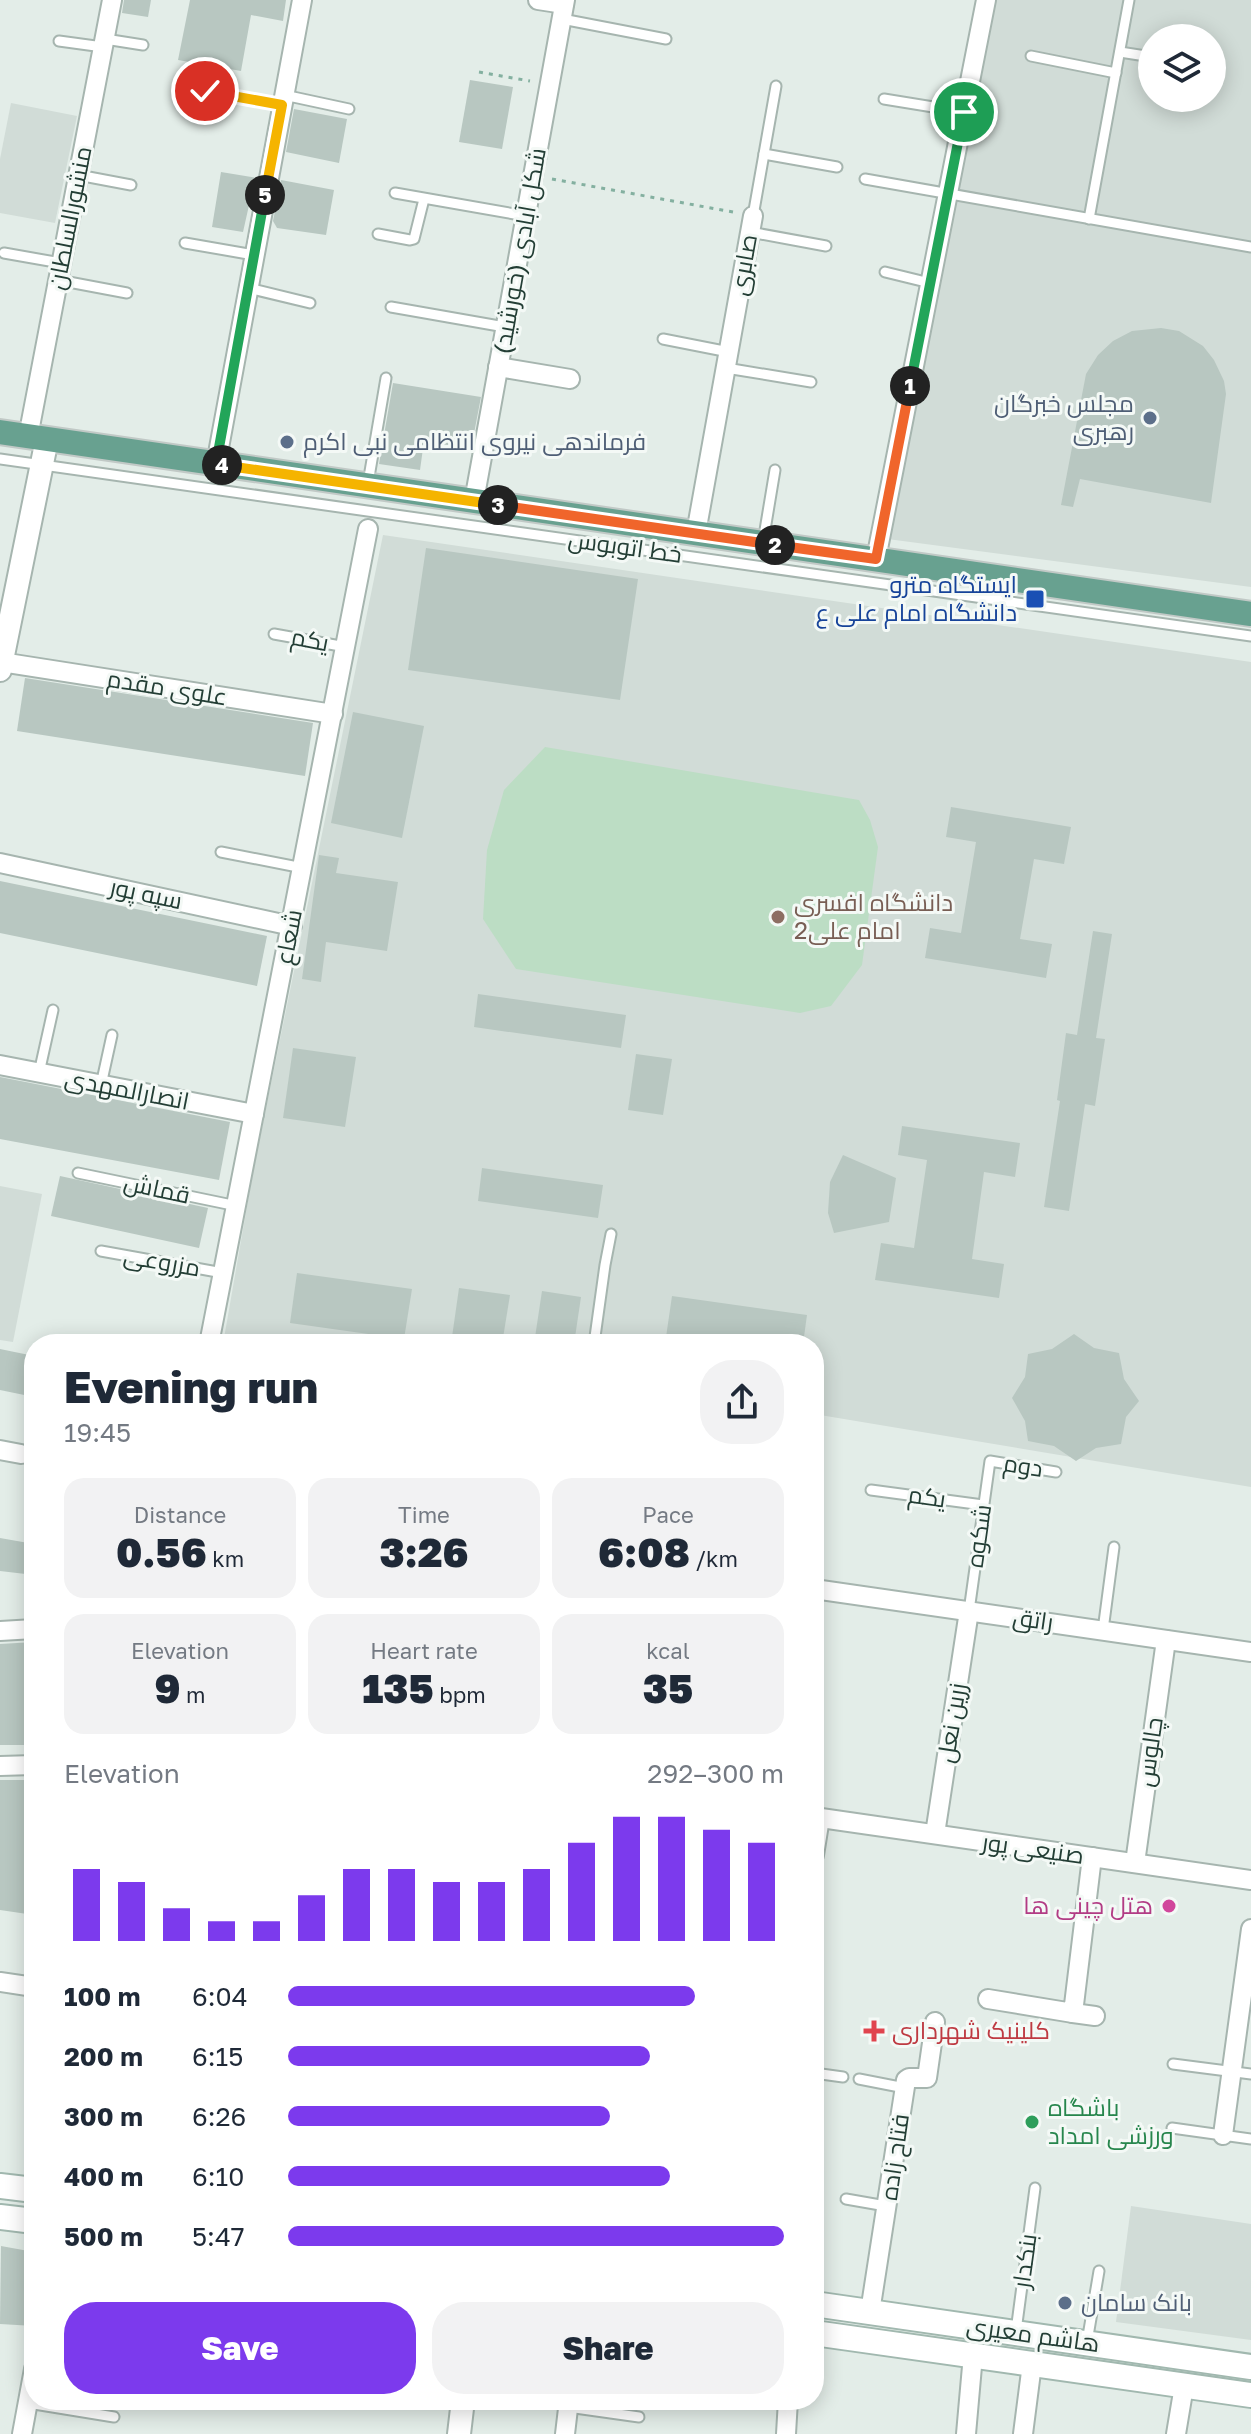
<!DOCTYPE html>
<meta charset="utf-8">
<style>
body{margin:0;font-family:"Golos Text",Cairo,sans-serif;background:#f2f2f3;color:#1f2937;height:100vh;display:flex;flex-direction:column;font-size:30px;white-space:nowrap}
*{box-sizing:border-box;margin:0}
p{font-size:26px;color:#747a83}
.icon{flex:none;width:44px;height:44px;fill:none;stroke:currentColor;stroke-width:2;stroke-linecap:round;stroke-linejoin:round}
.map{position:relative;flex:1;overflow:hidden}
.side{position:absolute;left:24px;top:1334px;width:800px;height:1076px;display:flex;flex-direction:column;background:#fff;border-radius:32px;box-shadow:0 4px 20px #0003}
.side>*{flex:none}
.tools{position:absolute;left:1138px;top:24px;display:grid;gap:16px}
.tools a{display:grid;place-items:center;width:88px;height:88px;border-radius:50%;background:#fff;box-shadow:0 4px 20px #0003;font-size:40px}
.pin{position:absolute;display:grid;place-items:center;width:68px;height:68px;color:#fff;margin:-34px;border:4px solid #fff;border-radius:50%;box-shadow:0 2px 8px #0007}
.km{position:absolute;width:40px;height:40px;margin:-20px;border-radius:50%;background:#222;color:#fff;font-size:22px;line-height:40px;text-align:center}
.round{display:grid;place-items:center;flex:none;width:84px;height:84px;border-radius:32px;background:#f2f2f3}
.overview{display:flex;align-items:center;justify-content:space-between;height:136px;padding:0 40px}
h1{font-size:44px;font-weight:800;line-height:60px}
.stats{display:grid;grid-template-columns:repeat(3,1fr);gap:12px;height:136px;padding:8px 40px}
.stats div{display:grid;align-content:center;border-radius:20px;background:#f2f2f3;text-align:center}
.stats b{font-size:40px;font-weight:800}
.stats small{font-size:22px;font-weight:400}
.stats p{font-size:22px}
.chart{height:224px;padding:16px 40px}
.chart p{display:flex;justify-content:space-between}
.chart svg{width:100%;height:144px;margin-top:8px;stroke:#7c3aed;stroke-width:6}
.button{display:flex;gap:16px;margin-top:auto;padding:16px 40px}
.button a{flex:1;height:92px;border-radius:32px;background:#7c3aed;color:#fff;font-size:32px;font-weight:800;line-height:92px;text-align:center}
.button a+a{background:#f2f2f3;color:#1f2937}
ul{padding:0 40px;list-style:none;font-size:26px}
li{display:grid;grid-template-columns:128px 96px 1fr;align-items:center;height:60px}
li i{height:20px;border-radius:10px;background:#7c3aed}
.map>svg:first-child{display:block}
.built{fill:#d1dcd7;fill-rule:evenodd}
.green{fill:#bcddc4}
.building{fill:#b8c7c1}
.lines{fill:none;stroke-linecap:round;stroke-linejoin:round}
.service-casing{stroke:#a6b5af;stroke-width:13}
.minor-casing{stroke:#a6b5af;stroke-width:22}
.tertiary-casing{stroke:#a6b5af;stroke-width:26}
.secondary-casing{stroke:#a1b8af;stroke-width:28}
.primary-casing{stroke:#c1c9c6;stroke-width:28}
.path{stroke:#84b0a0;stroke-width:3;stroke-dasharray:4 6;stroke-linecap:butt}
.service{stroke:#fff;stroke-width:9}
.minor{stroke:#fff;stroke-width:18}
.tertiary{stroke:#fff;stroke-width:22}
.secondary{stroke:#fff;stroke-width:24}
.primary{stroke:#68a190;stroke-width:24}
.split-1-casing{stroke:#fff;stroke-width:16}
.split-2-casing{stroke:#fff;stroke-width:16}
.split-3-casing{stroke:#fff;stroke-width:16}
.split-4-casing{stroke:#fff;stroke-width:16}
.split-5-casing{stroke:#fff;stroke-width:16}
.split-6-casing{stroke:#fff;stroke-width:16}
.split-1{stroke:#22a559;stroke-width:10}
.split-2{stroke:#f0652b;stroke-width:10}
.split-3{stroke:#f0652b;stroke-width:10}
.split-4{stroke:#f5b400;stroke-width:10}
.split-5{stroke:#22a559;stroke-width:10}
.split-6{stroke:#f5b400;stroke-width:10}
.service-dot{fill:#5c6f8a;stroke:#f4f9f6;stroke-width:3}
.transit-dot{fill:#1a4fb4;stroke:#f4f9f6;stroke-width:3}
.education-dot{fill:#8d6e63;stroke:#f4f9f6;stroke-width:3}
.hotel-dot{fill:#d1479c;stroke:#f4f9f6;stroke-width:3}
.health-dot{fill:#e0444e;stroke:#f4f9f6;stroke-width:3}
.leisure-dot{fill:#2e9e5b;stroke:#f4f9f6;stroke-width:3}
.labels{text-anchor:middle;stroke-width:6;stroke-linejoin:round;paint-order:stroke}
.street-label{font-size:24px;fill:#233e35;stroke:#f4f9f6}
.service-label{font-size:24px;fill:#4e5e75;stroke:#f4f9f6;text-anchor:start}
.transit-label{font-size:24px;fill:#164399;stroke:#f4f9f6;text-anchor:end}
.education-label{font-size:24px;fill:#785e54;stroke:#f4f9f6;text-anchor:start}
.hotel-label{font-size:24px;fill:#b23c85;stroke:#f4f9f6;text-anchor:end}
.health-label{font-size:24px;fill:#be3a42;stroke:#f4f9f6;text-anchor:start}
.leisure-label{font-size:24px;fill:#27864d;stroke:#f4f9f6;text-anchor:start}
</style>
<div class="map">
<svg width="1251" height="2434" viewBox="0 0 1251 2434">
<rect width="100%" height="100%" fill="#e3ede8"/>
<g class="built">
<path d="M985,0h266v587l-371,-49zM1152,38h60v60h-60z"/>
<polygon points="11,103 77,116 55,223 0,213 0,159"/>
<polygon points="383,535 1251,662 1251,1487 814,1414 814,1344 223,1344 253,1172"/>
<polygon points="0,1186 42,1194 13,1342 0,1340"/>
<polygon points="1131,2206 1251,2224 1251,2340 1116,2322"/>
</g>
<polygon class="green" points="545,747 859,800 870,820 878,847 862,965 831,1006 800,1013 516,969 483,919 487,850 504,790"/>
<g class="building">
<polygon points="124,0 151,0 148,17 122,13"/>
<polygon points="190,0 286,0 283,21 251,15 241,71 178,60"/>
<polygon points="470,80 513,87 502,149 459,142"/>
<polygon points="294,109 347,119 339,163 286,152"/>
<polygon points="221,172 257,178 255,186 254,183 243,232 212,227"/>
<polygon points="281,180 334,190 326,235 277,228 273,221"/>
<polygon points="1161,328 1179,331 1203,346 1214,360 1224,381 1226,394 1211,503 1080,479 1073,507 1061,505 1086,374 1098,355 1113,341 1132,331"/>
<polygon points="393,383 481,397 471,449 424,441 420,470 379,464"/>
<polygon points="426,548 638,579 620,700 408,670"/>
<polygon points="25,678 313,723 305,776 17,731"/>
<polygon points="353,712 424,726 402,838 331,823"/>
<polygon points="951,807 1071,827 1064,864 1034,859 1020,939 1052,944 1046,978 925,958 930,928 961,933 976,842 946,837"/>
<polygon points="319,855 339,858 336,873 398,882 387,951 326,942 321,982 302,979"/>
<polygon points="0,881 267,936 257,986 0,933"/>
<polygon points="1093,931 1112,934 1096,1038 1105,1039 1095,1106 1085,1104 1069,1211 1044,1207 1060,1101 1057,1100 1066,1033 1077,1035"/>
<polygon points="478,994 626,1015 621,1048 474,1027"/>
<polygon points="293,1048 356,1057 345,1127 283,1118"/>
<polygon points="636,1054 672,1059 663,1115 628,1110"/>
<polygon points="0,1077 230,1122 219,1180 0,1139"/>
<polygon points="902,1126 1020,1143 1015,1177 984,1172 972,1259 1004,1264 999,1298 875,1280 881,1243 914,1248 927,1160 898,1155"/>
<polygon points="843,1155 896,1178 889,1222 834,1233 828,1213 830,1182"/>
<polygon points="482,1168 603,1185 598,1218 478,1201"/>
<polygon points="60,1176 208,1208 199,1248 51,1216"/>
<polygon points="297,1273 412,1289 404,1339 290,1323"/>
<polygon points="459,1288 510,1295 502,1344 451,1344"/>
<polygon points="542,1291 581,1297 574,1344 534,1344"/>
<polygon points="672,1296 807,1315 803,1344 665,1344"/>
<polygon points="1074,1334 1094,1348 1119,1353 1124,1379 1139,1401 1126,1417 1121,1444 1096,1448 1076,1461 1054,1446 1028,1441 1025,1421 1012,1398 1025,1377 1028,1354 1052,1349"/>
<polygon points="0,1349 34,1356 34,1397 0,1390"/>
<polygon points="0,1538 34,1544 34,1575 0,1571"/>
<polygon points="34,1642 34,1745 0,1745 0,1644"/>
<polygon points="0,1780 34,1780 34,1915 0,1910"/>
<polygon points="1,2246 34,2252 34,2326 0,2324"/>
</g>
<g class="lines">
<defs>
<g id="service">
<polyline points="562,19 666,39"/>
<polyline points="105,39 143,45"/>
<polyline points="59,41 103,47"/>
<polyline points="1120,52 1152,57"/>
<polyline points="1031,56 1116,73"/>
<polyline points="205,91 282,105"/>
<polyline points="284,95 349,109"/>
<polyline points="884,99 964,112"/>
<polyline points="764,154 837,167"/>
<polyline points="78,175 131,185"/>
<polyline points="865,179 1251,247"/>
<polyline points="395,193 526,216"/>
<polyline points="753,216 776,86"/>
<polyline points="1089,219 1129,0"/>
<polyline points="750,232 826,246"/>
<polyline points="378,234 410,240 414,239 424,199"/>
<polyline points="185,243 254,255"/>
<polyline points="4,253 61,263"/>
<polyline points="885,272 930,283"/>
<polyline points="58,280 127,293"/>
<polyline points="248,288 310,303"/>
<polyline points="391,307 505,327"/>
<polyline points="663,339 729,352"/>
<polyline points="726,368 811,382"/>
<polyline points="0,459 1251,636"/>
<polyline points="368,483 386,378"/>
<polyline points="763,542 775,470"/>
<polyline points="274,634 346,647"/>
<polyline points="221,852 303,868"/>
<polyline points="39,1073 53,1010"/>
<polyline points="101,1085 112,1035"/>
<polyline points="78,1173 237,1206"/>
<polyline points="101,1251 223,1273"/>
<polyline points="594,1344 605,1265 611,1234"/>
<polyline points="871,1490 983,1505"/>
<polyline points="969,1611 990,1461 1056,1472"/>
<polyline points="1103,1630 1114,1547"/>
<polyline points="1173,2064 1251,2074"/>
<polyline points="814,2073 843,2077"/>
<polyline points="859,2079 905,2088"/>
<polyline points="1172,2128 1251,2139"/>
<polyline points="846,2199 886,2206"/>
<polyline points="1016,2331 1035,2188"/>
<polyline points="1087,2342 1099,2271"/>
<polyline points="28,2403 114,2417"/>
<polyline points="568,2407 639,2417"/>
</g>
<g id="minor">
<polyline points="538,0 564,4"/>
<polyline points="498,367 570,379"/>
<polyline points="28,437 112,0"/>
<polyline points="216,464 302,0"/>
<polyline points="474,501 565,0"/>
<polyline points="696,533 753,216"/>
<polyline points="876,559 986,0"/>
<polyline points="1,662 333,714"/>
<polyline points="0,863 292,926"/>
<polyline points="0,1065 254,1114"/>
<polyline points="209,1344 368,529"/>
<polyline points="0,1450 21,1454"/>
<polyline points="814,1589 1251,1652"/>
<polyline points="0,1631 34,1629"/>
<polyline points="0,1766 34,1765"/>
<polyline points="814,1817 1251,1880"/>
<polyline points="935,1834 969,1611"/>
<polyline points="814,1855 820,1818"/>
<polyline points="1135,1863 1166,1640"/>
<polyline points="0,1982 34,1987"/>
<polyline points="988,1999 1073,2013 1092,1857"/>
<polyline points="1073,2013 1095,2016"/>
<polyline points="1223,2135 1251,1929"/>
<polyline points="870,2312 906,2080 909,2078 927,2078 935,2022"/>
<polyline points="22,2434 34,2369"/>
<polyline points="565,2434 569,2400"/>
<polyline points="786,2434 788,2400"/>
<polyline points="966,2434 973,2355"/>
<polyline points="1023,2434 1032,2364"/>
<polyline points="1176,2434 1184,2386"/>
</g>
<g id="tertiary">
<polyline points="0,670 47,439"/>
<polyline points="459,2434 463,2400"/>
</g>
<g id="secondary">
<polyline points="0,2186 34,2190"/>
<polyline points="0,2217 34,2221"/>
<polyline points="814,2304 1251,2367"/>
<polyline points="814,2333 1251,2395"/>
</g>
<polyline id="primary" points="0,432 1251,614"/>
</defs>
<use href="#service" class="service-casing"/>
<use href="#minor" class="minor-casing"/>
<use href="#tertiary" class="tertiary-casing"/>
<use href="#secondary" class="secondary-casing"/>
<use href="#primary" class="primary-casing"/>
<g class="path">
<polyline points="479,72 530,81"/>
<polyline points="552,179 733,212"/>
</g>
<use href="#service" class="service"/>
<use href="#minor" class="minor"/>
<use href="#tertiary" class="tertiary"/>
<use href="#secondary" class="secondary"/>
<use href="#primary" class="primary"/>
</g>
<g class="lines">
<defs>
<polyline id="split-1" points="910,386 964,112"/>
<polyline id="split-2" points="775,545 876,559 910,386"/>
<polyline id="split-3" points="498,505 775,545"/>
<polyline id="split-4" points="222,465 498,505"/>
<polyline id="split-5" points="222,465 216,464 265,195"/>
<polyline id="split-6" points="205,91 282,105 265,195"/>
</defs>
<use href="#split-1" class="split-1-casing"/>
<use href="#split-2" class="split-2-casing"/>
<use href="#split-3" class="split-3-casing"/>
<use href="#split-4" class="split-4-casing"/>
<use href="#split-5" class="split-5-casing"/>
<use href="#split-6" class="split-6-casing"/>
<use href="#split-1" class="split-1"/>
<use href="#split-2" class="split-2"/>
<use href="#split-3" class="split-3"/>
<use href="#split-4" class="split-4"/>
<use href="#split-5" class="split-5"/>
<use href="#split-6" class="split-6"/>
</g>
<g class="service-dot">
<circle cx="1150" cy="418" r="8"/>
<circle cx="287" cy="442" r="8"/>
<circle cx="1065" cy="2303" r="8"/>
</g>
<rect class="transit-dot" x="1025" y="589" width="20" height="20" rx="4"/>
<circle class="education-dot" cx="778" cy="917" r="8"/>
<circle class="hotel-dot" cx="1169" cy="1906" r="8"/>
<path class="health-dot" d="M870 2019h8v8h8v8h-8v8h-8v-8h-8v-8h8z"/>
<circle class="leisure-dot" cx="1032" cy="2122" r="8"/>
<g class="labels">
<g class="street-label">
<text transform="translate(70 218) rotate(-79)" y="8">منشورالسلطان</text>
<text transform="translate(520 251) rotate(-80)" y="8">شکل آبادی (خورشید)</text>
<text transform="translate(744 265) rotate(-80)" y="8">صابری</text>
<text transform="translate(625 547) rotate(8)" y="8">خط اتوبوس</text>
<text transform="translate(310 640) rotate(11)" y="8">یکم</text>
<text transform="translate(167 688) rotate(9)" y="8">علوی مقدم</text>
<text transform="translate(146 894) rotate(12)" y="8">سپه پور</text>
<text transform="translate(289 937) rotate(-79)" y="8">شعاع</text>
<text transform="translate(127 1090) rotate(11)" y="8">انصارالمهدی</text>
<text transform="translate(157 1189) rotate(12)" y="8">قماش</text>
<text transform="translate(162 1262) rotate(10)" y="8">مزروعی</text>
<text transform="translate(1023 1466) rotate(9)" y="8">دوم</text>
<text transform="translate(927 1497) rotate(8)" y="8">یکم</text>
<text transform="translate(979 1536) rotate(-82)" y="8">شکوه</text>
<text transform="translate(1033 1620) rotate(8)" y="8">راتق</text>
<text transform="translate(952 1723) rotate(-81)" y="8">زرین نعل</text>
<text transform="translate(1150 1752) rotate(-82)" y="8">چالوس</text>
<text transform="translate(1033 1849) rotate(8)" y="8">صنیعی پور</text>
<text transform="translate(895 2157) rotate(-82)" y="8">فتاح زاده</text>
<text transform="translate(1025 2261) rotate(-82)" y="8">بنکدار</text>
<text transform="translate(1033 2335) rotate(8)" y="8">هاشم معیری</text>
</g>
<g class="service-label">
<text x="1134" y="412" text-anchor="end">مجلس خبرگان<tspan x="1134" dy="28">رهبری</tspan></text>
<text x="303" y="450">فرماندهی نیروی انتظامی نبی اکرم</text>
<text x="1081" y="2311">بانک سامان</text>
</g>
<g class="transit-label">
<text x="1017" y="593">ایستگاه مترو<tspan x="1017" dy="28">دانشگاه امام علی ع</tspan></text>
</g>
<g class="education-label">
<text x="794" y="911">دانشگاه افسری<tspan x="794" dy="28">امام علی2</tspan></text>
</g>
<g class="hotel-label">
<text x="1153" y="1914">هتل چینی ها</text>
</g>
<g class="health-label">
<text x="892" y="2039">کلینیک شهرداری</text>
</g>
<g class="leisure-label">
<text x="1048" y="2116">باشگاه<tspan x="1048" dy="28">ورزشی امداد</tspan></text>
</g>
</g>
</svg>
<div class="tools">
<a><svg class="icon" aria-label="layers" viewBox="0 0 24 24"><path d="M12 4l9 5-9 5-9-5zM3 14l9 5 9-5"/></svg></a>
</div>
<div class="pin" style="left:964px;top:112px;background:#1e9e55"><svg class="icon" aria-label="arrive" viewBox="0 0 24 24"><path d="M6 21V4h12l-3 4 3 4H6"/></svg></div>
<div class="pin" style="left:205px;top:91px;background:#d93025"><svg class="icon" aria-label="check" viewBox="0 0 24 24"><path d="M5 12l5 5 9-10"/></svg></div>
<b class="km" style="left:910px;top:386px">1</b>
<b class="km" style="left:775px;top:545px">2</b>
<b class="km" style="left:498px;top:505px">3</b>
<b class="km" style="left:222px;top:465px">4</b>
<b class="km" style="left:265px;top:195px">5</b>
<section class="side">
<div class="overview"><div><h1>Evening run</h1><p>19:45</p></div><a class="round"><svg class="icon" aria-label="share" viewBox="0 0 24 24"><path d="M12 15V3M7 8l5-5 5 5M5 13v7h14v-7"/></svg></a></div>
<div class="stats">
<div><p>Distance</p><b>0.56<small> km</small></b></div>
<div><p>Time</p><b>3:26</b></div>
<div><p>Pace</p><b>6:08<small> /km</small></b></div>
</div>
<div class="stats">
<div><p>Elevation</p><b>9<small> m</small></b></div>
<div><p>Heart rate</p><b>135<small> bpm</small></b></div>
<div><p>kcal</p><b>35</b></div>
</div>
<div class="chart"><p><span>Elevation</span>292–300 m</p>
<svg viewBox="0 0 160 44" preserveAspectRatio="none"><path d="M5 44V22M15 44V26M25 44V34M35 44V38M45 44V38M55 44V30M65 44V22M75 44V22M85 44V26M95 44V26M105 44V22M115 44V14M125 44V6M135 44V6M145 44V10M155 44V14"/></svg>
</div>
<ul>
<li><b>100 m</b>6:04<i style="width:82%"></i></li>
<li><b>200 m</b>6:15<i style="width:73%"></i></li>
<li><b>300 m</b>6:26<i style="width:65%"></i></li>
<li><b>400 m</b>6:10<i style="width:77%"></i></li>
<li><b>500 m</b>5:47<i style="width:100%"></i></li>
</ul>
<div class="button"><a>Save</a><a>Share</a></div>
</section>
</div>
